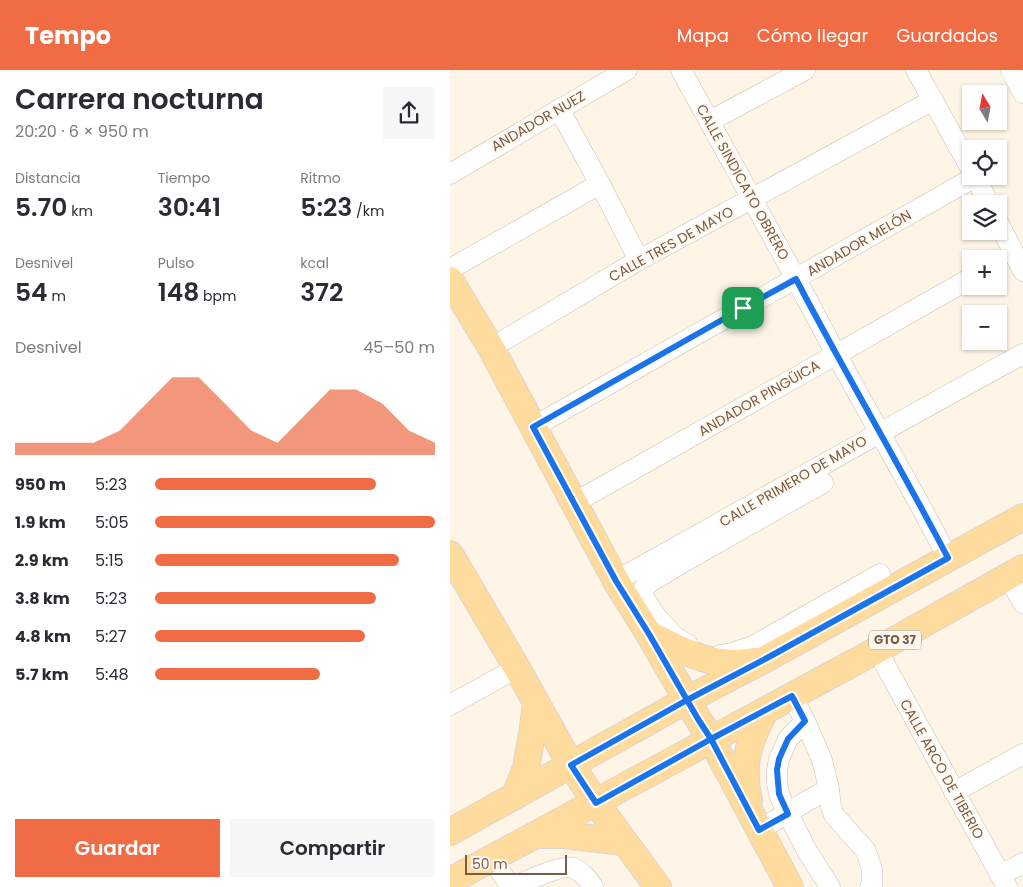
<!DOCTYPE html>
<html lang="es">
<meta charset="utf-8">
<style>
body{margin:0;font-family:Poppins,sans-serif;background:#f7f7f7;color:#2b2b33;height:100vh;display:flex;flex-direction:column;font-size:19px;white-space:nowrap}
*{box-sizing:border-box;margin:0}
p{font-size:16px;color:#7c7c81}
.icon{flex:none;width:28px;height:28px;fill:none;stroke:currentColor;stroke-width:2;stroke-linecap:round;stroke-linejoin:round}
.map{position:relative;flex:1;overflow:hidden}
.details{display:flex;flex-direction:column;background:#fff;width:450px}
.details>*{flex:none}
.needle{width:32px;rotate:350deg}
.tools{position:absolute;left:512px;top:15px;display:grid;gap:10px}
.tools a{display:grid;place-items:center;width:45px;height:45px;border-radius:0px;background:#fff;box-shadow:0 1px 4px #0004;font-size:25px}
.scale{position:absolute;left:15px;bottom:12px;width:102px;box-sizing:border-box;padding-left:5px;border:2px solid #7a5b49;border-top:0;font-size:14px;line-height:18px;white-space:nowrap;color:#7a5b49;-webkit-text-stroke:4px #fff9ef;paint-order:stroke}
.pin{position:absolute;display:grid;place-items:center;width:42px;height:42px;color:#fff;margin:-21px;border-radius:10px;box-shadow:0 2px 8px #0006}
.round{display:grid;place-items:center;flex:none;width:52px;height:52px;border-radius:0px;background:#f7f7f7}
.headline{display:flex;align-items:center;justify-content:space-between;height:85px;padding:0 15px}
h1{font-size:28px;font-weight:600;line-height:38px}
.stats{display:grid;grid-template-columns:repeat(3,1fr);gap:8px;height:85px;padding:5px 15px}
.stats div{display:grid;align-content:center}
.stats b{font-size:25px;font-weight:600}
.stats small{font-size:14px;font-weight:400}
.stats p{font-size:14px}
.chart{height:140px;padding:10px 15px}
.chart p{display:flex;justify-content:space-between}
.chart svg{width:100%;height:90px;margin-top:5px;fill:#ef6c45;opacity:.7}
.cta{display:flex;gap:10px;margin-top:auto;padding:10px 15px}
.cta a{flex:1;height:58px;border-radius:0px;background:#ef6c45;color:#fff;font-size:20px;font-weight:600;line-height:58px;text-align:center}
.cta a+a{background:#f7f7f7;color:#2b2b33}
ul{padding:0 15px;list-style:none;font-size:16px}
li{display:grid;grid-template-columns:80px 60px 1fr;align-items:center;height:38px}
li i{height:12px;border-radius:6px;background:#ef6c45}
header{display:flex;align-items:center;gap:30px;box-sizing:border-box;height:70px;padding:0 25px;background:#ef6c45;color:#fff}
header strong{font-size:24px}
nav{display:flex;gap:28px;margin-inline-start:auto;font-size:18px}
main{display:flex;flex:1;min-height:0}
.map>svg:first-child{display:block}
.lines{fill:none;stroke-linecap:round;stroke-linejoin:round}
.minor-casing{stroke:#d1bdac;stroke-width:21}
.major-casing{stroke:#dcd4d0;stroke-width:28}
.minor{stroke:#fff;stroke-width:20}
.major{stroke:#ffdb9d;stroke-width:26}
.route-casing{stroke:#fff;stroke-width:10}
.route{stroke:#1a73e8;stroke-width:6}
.labels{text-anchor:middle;stroke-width:4;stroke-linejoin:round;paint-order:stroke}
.shield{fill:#fff9ef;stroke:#a28a7b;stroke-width:1}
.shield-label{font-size:12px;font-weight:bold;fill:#7a5b49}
.street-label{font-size:14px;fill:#7a5b49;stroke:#fff9ef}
</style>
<header>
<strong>Tempo</strong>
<nav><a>Mapa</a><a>Cómo llegar</a><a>Guardados</a></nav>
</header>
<main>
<section class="details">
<div class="headline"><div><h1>Carrera nocturna</h1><p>20:20 · 6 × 950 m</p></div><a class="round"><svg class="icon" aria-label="share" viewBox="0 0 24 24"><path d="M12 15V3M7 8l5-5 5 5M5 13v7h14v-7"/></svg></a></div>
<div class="stats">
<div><p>Distancia</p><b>5.70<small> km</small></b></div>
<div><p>Tiempo</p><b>30:41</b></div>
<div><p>Ritmo</p><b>5:23<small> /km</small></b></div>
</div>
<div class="stats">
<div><p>Desnivel</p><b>54<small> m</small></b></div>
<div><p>Pulso</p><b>148<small> bpm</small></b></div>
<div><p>kcal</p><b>372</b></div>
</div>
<div class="chart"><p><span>Desnivel</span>45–50 m</p>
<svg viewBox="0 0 160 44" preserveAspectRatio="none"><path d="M0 44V38L10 38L20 38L30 38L40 32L50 19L60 6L70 6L80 19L90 32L100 38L110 25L120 12L130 12L140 19L150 32L160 38V44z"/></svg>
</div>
<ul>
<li><b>950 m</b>5:23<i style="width:79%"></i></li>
<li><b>1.9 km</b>5:05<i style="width:100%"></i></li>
<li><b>2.9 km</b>5:15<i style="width:87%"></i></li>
<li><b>3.8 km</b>5:23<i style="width:79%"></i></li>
<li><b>4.8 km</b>5:27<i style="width:75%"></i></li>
<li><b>5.7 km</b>5:48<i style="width:59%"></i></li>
</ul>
<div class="cta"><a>Guardar</a><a>Compartir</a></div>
</section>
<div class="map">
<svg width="573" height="817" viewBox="0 0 573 817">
<rect width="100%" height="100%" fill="#fef5e7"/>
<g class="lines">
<defs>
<g id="minor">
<polyline points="231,0 346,209 386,284 470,435 498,488"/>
<polyline points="466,0 521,99"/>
<polyline points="561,0 573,23"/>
<polyline points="109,39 150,114 189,190"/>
<polyline points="260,51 355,0"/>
<polyline points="0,104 177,0"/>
<polyline points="525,106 539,134"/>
<polyline points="549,154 573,201"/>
<polyline points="0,199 150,114"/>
<polyline points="41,278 189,190 483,30"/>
<polyline points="83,357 525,107"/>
<polyline points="124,433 521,208"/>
<polyline points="229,475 237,490 199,513 194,518 193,526 205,545 224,566 238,575"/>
<polyline points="237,490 373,413"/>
<polyline points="558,507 573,533"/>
<path d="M166,511c135,-76 271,-153 407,-227"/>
<polyline points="427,580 557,817"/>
<polyline points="270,585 282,583 303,576 430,504"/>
<polyline points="342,626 355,651 372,690 379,719 381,737 384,745 416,781 422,799 422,814 420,817"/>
<polyline points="0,635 67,598"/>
<polyline points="355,651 338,669 329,689 327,700 327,712 329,724 338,744 357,781 380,817"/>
<polyline points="504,722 573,684"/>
<polyline points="309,760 357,731 379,719"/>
<polyline points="42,789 61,817"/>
<polyline points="551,805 573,793"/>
<path d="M63,817c11,-5 49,-23 60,-19 8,3 16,12 20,19"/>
</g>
<g id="major">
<polyline points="0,210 41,278 166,511 199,564 248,649 261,669 340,817"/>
<polyline points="0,484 67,598 121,695 146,733 208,817"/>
<path d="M199,564c37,18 63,35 106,27"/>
<polyline points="65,726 76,698 82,664 86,634"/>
<path d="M299,731c-8,-37 -1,-58 16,-90"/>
<polyline points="0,762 237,630 317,588 573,447"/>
<polyline points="88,765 114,765 174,772"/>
<polyline points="0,811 427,580 573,498"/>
</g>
</defs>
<use href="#minor" class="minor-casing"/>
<use href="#major" class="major-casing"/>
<use href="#minor" class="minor"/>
<use href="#major" class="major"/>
</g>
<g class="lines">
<defs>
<path id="route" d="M293,238l-210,119 83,154 33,53 38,66 -116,65 25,38 115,-64 48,91 29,-16 -9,-20 -2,-24 2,-11 9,-20 17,-18 -13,-25 -81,43 -13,-20 -11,-19 80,-42 181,-100c-49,-94 -103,-185 -152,-279l-53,29"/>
</defs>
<use href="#route" class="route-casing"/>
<use href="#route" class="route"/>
</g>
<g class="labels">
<rect class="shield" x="419" y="560.5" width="52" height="19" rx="4"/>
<g class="shield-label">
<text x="445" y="574">GTO 37</text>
</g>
<g class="street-label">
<text transform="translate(88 51) rotate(-30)" y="5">ANDADOR NUEZ</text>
<text transform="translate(293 112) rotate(61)" y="5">CALLE SINDICATO OBRERO</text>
<text transform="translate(409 173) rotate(-30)" y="5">ANDADOR MELÓN</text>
<text transform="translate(221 174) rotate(-29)" y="5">CALLE TRES DE MAYO</text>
<text transform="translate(309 328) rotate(-30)" y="5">ANDADOR PINGÜICA</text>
<text transform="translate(343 411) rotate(-30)" y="5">CALLE PRIMERO DE MAYO</text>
<text transform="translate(492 699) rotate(61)" y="5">CALLE ARCO DE TIBERIO</text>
</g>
</g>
</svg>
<div class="tools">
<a><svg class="needle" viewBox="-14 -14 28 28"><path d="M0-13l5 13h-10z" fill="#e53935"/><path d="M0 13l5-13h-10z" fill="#7c7c81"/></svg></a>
<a><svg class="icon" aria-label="locate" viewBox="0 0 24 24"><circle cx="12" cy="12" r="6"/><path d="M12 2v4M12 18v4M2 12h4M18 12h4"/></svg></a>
<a><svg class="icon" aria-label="layers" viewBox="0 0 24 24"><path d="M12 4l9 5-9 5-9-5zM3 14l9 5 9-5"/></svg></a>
<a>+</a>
<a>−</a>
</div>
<div class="scale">50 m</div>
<div class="pin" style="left:293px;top:238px;background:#1e9e55"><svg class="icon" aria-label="arrive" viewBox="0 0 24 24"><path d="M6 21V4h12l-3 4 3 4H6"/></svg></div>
</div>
</main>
